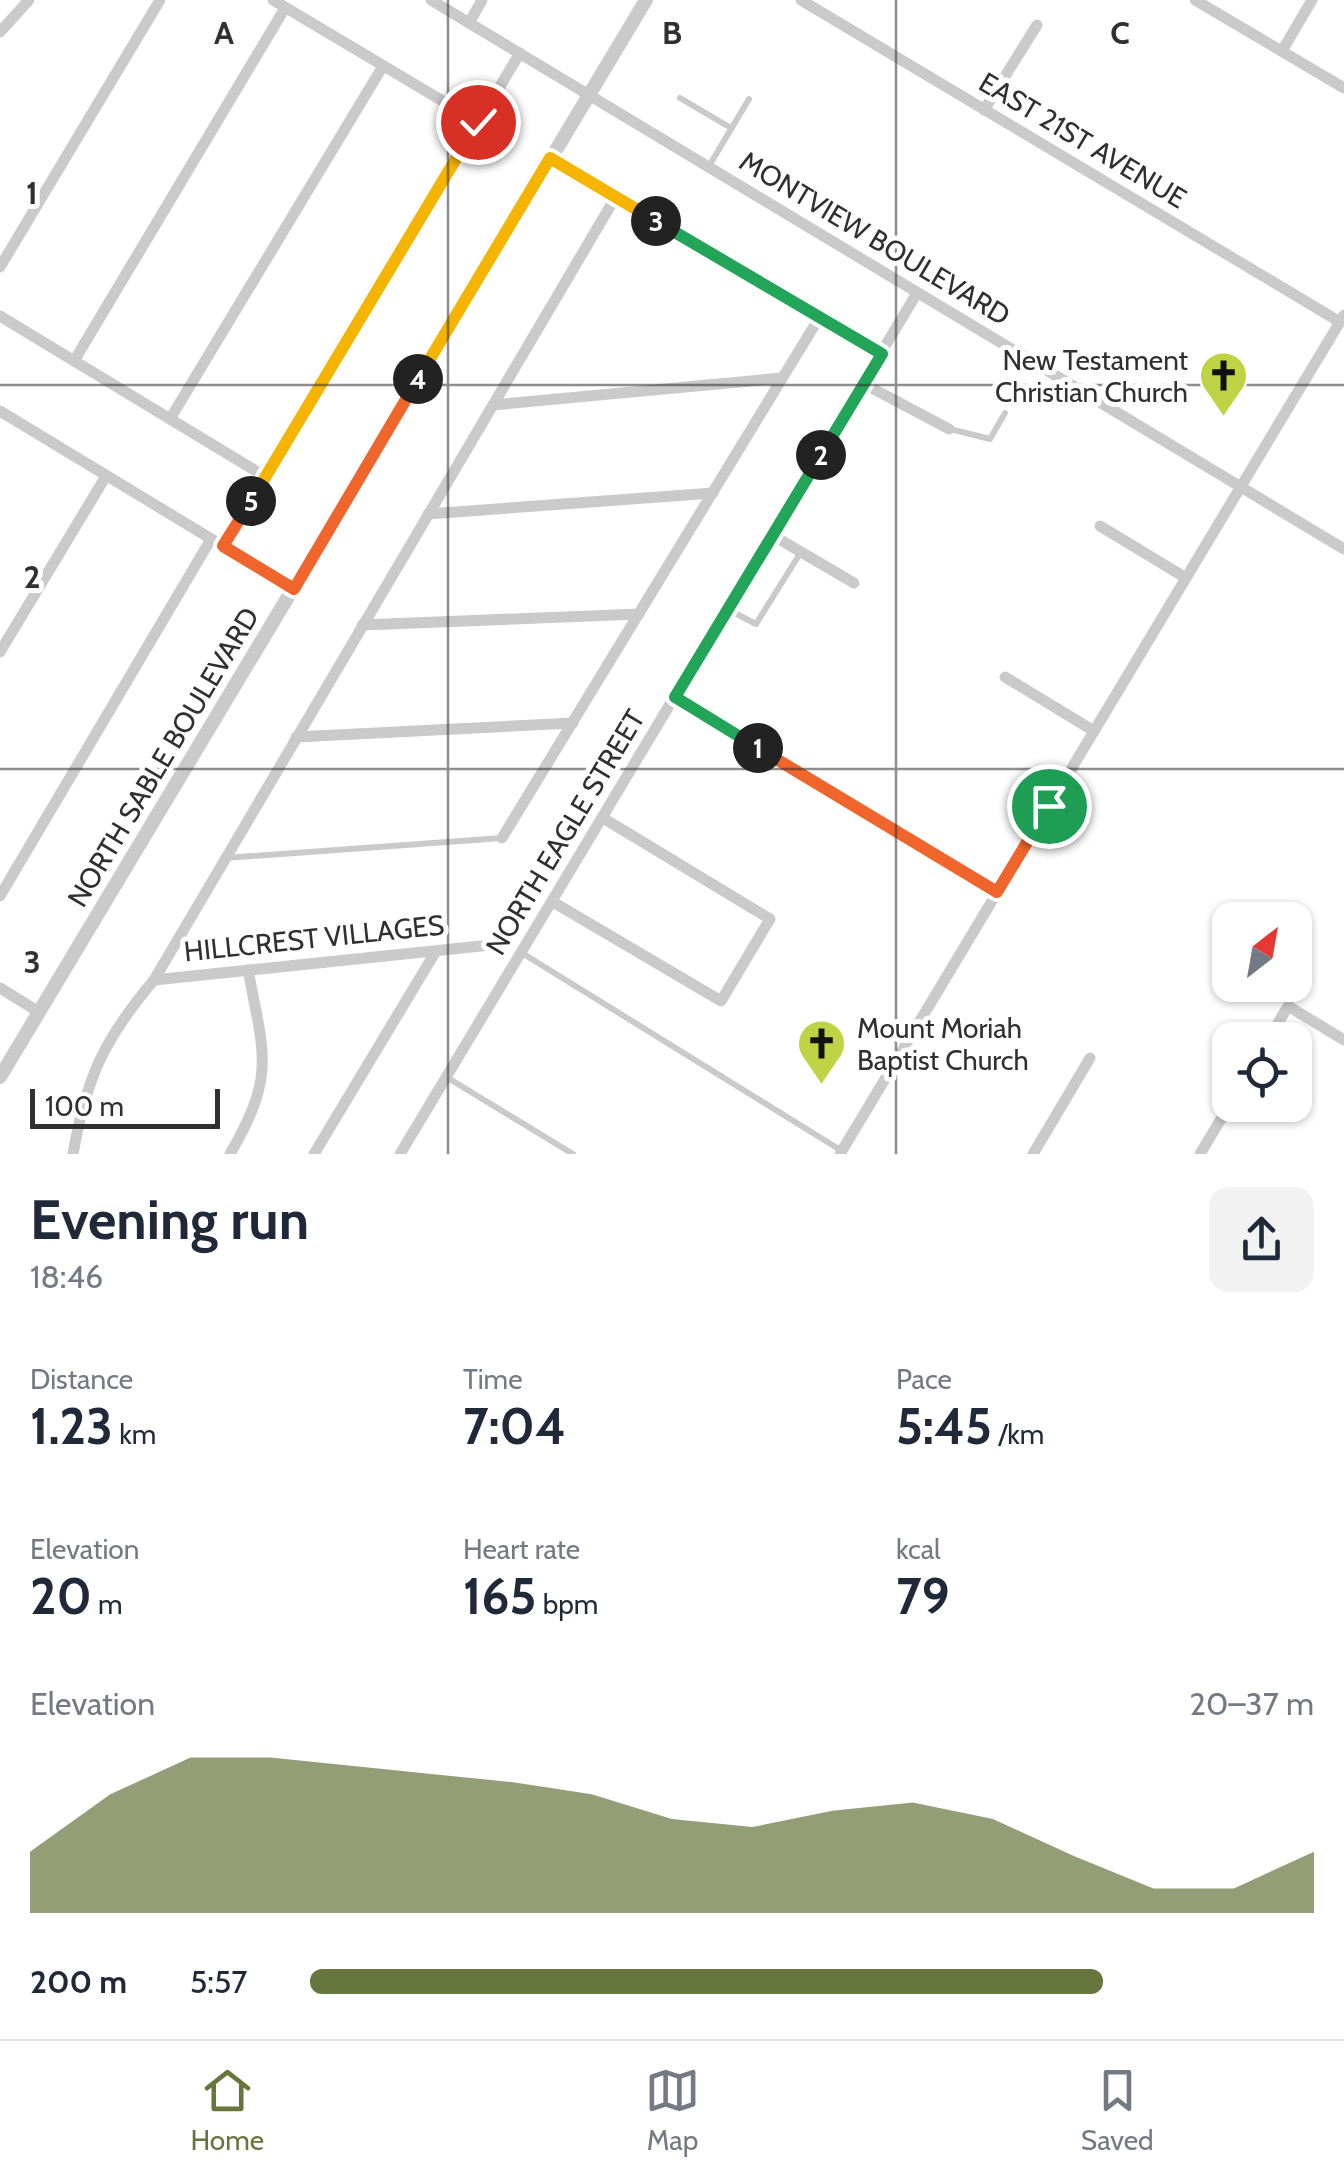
<!DOCTYPE html>
<meta charset="utf-8">
<style>
body{margin:0;font-family:Cabin,sans-serif;background:#f2f2f3;color:#1f2937;height:100vh;display:flex;flex-direction:column;font-size:38px;white-space:nowrap}
*{box-sizing:border-box;margin:0}
p{font-size:32px;color:#747a83}
.icon{flex:none;width:55px;height:55px;fill:none;stroke:currentColor;stroke-width:2;stroke-linecap:round;stroke-linejoin:round}
.map{position:relative;height:1154px;overflow:hidden}
.panel{display:flex;flex-direction:column;background:#fff;flex:1}
.panel>*{flex:none}
.needle{width:65px;rotate:31deg}
.controls{position:absolute;left:1212px;top:902px;display:grid;gap:20px}
.controls a{display:grid;place-items:center;width:100px;height:100px;border-radius:20px;background:#fff;box-shadow:0 2px 8px #0004;font-size:50px}
.scale{position:absolute;left:30px;bottom:25px;width:190px;box-sizing:border-box;padding-left:10px;border:5px solid #303030;border-top:0;font-size:28px;line-height:35px;white-space:nowrap;color:#303030;-webkit-text-stroke:8px #fff;paint-order:stroke}
.pin{position:absolute;display:grid;place-items:center;width:85px;height:85px;color:#fff;margin:-42px;border:5px solid #fff;border-radius:50%;box-shadow:0 2px 10px #0007}
.km{position:absolute;width:50px;height:50px;margin:-25px;border-radius:50%;background:#222;color:#fff;font-size:28px;line-height:50px;text-align:center}
.round{display:grid;place-items:center;flex:none;width:105px;height:105px;border-radius:20px;background:#f2f2f3}
.summary{display:flex;align-items:center;justify-content:space-between;height:170px;padding:0 30px}
h1{font-size:55px;font-weight:700;line-height:75px}
.figures{display:grid;grid-template-columns:repeat(3,1fr);gap:15px;height:170px;padding:10px 30px}
.figures div{display:grid;align-content:center}
.figures b{font-size:50px;font-weight:700}
.figures small{font-size:28px;font-weight:400}
.figures p{font-size:28px}
.chart{height:280px;padding:20px 30px}
.chart p{display:flex;justify-content:space-between}
.chart svg{width:100%;height:180px;margin-top:10px;fill:#67763d;opacity:.7}
ul{padding:0 30px;list-style:none;font-size:32px}
li{display:grid;grid-template-columns:160px 120px 1fr;align-items:center;height:75px}
li i{height:25px;border-radius:12px;background:#67763d}
.tab-bar{display:flex;justify-content:space-around;align-items:center;height:140px;border-top:2px solid #e0e1e3;background:#fff;font-size:28px;color:#747a83}
.tab-bar a{display:grid;justify-items:center;gap:5px}
.tab-bar .current{color:#67763d}
.map>svg:first-child{display:block}
.lines{fill:none;stroke-linecap:round;stroke-linejoin:round}
.service{stroke:#cacaca;stroke-width:6}
.minor{stroke:#cacaca;stroke-width:11}
.tertiary{stroke:#cacaca;stroke-width:14}
.split-1-casing{stroke:#fff;stroke-width:20}
.split-2-casing{stroke:#fff;stroke-width:20}
.split-3-casing{stroke:#fff;stroke-width:20}
.split-4-casing{stroke:#fff;stroke-width:20}
.split-5-casing{stroke:#fff;stroke-width:20}
.split-6-casing{stroke:#fff;stroke-width:20}
.split-1{stroke:#f0652b;stroke-width:12}
.split-2{stroke:#22a559;stroke-width:12}
.split-3{stroke:#22a559;stroke-width:12}
.split-4{stroke:#f5b400;stroke-width:12}
.split-5{stroke:#f0652b;stroke-width:12}
.split-6{stroke:#f5b400;stroke-width:12}
.grid{fill:none;stroke:#303030;stroke-width:2.5;stroke-opacity:0.55}
.labels{text-anchor:middle;stroke-width:10;stroke-linejoin:round;paint-order:stroke}
.street-label{font-size:28px;fill:#303030;stroke:#fff}
.poi-label{font-size:28px;fill:#303030;stroke:#fff;text-anchor:end}
.grid-label{font-size:32px;text-anchor:middle;font-weight:bold;fill:#303030;stroke:#fff;stroke-width:10;stroke-linejoin:round;paint-order:stroke}
</style>
<div class="map">
<svg width="1344" height="1154" viewBox="0 0 1344 1154">
<rect width="100%" height="100%" fill="#fff"/>
<g class="lines">
<g class="service">
<polyline points="680,98 731,128"/>
<polyline points="709,166 749,99"/>
<polyline points="950,429 990,439 1005,413"/>
<polyline points="729,610 756,624 801,552"/>
<polyline points="225,858 502,838"/>
<polyline points="522,953 842,1151"/>
<polyline points="448,1078 573,1154"/>
</g>
<g class="minor">
<polyline points="273,0 478,122"/>
<polyline points="431,0 1344,549"/>
<polyline points="801,0 1340,322"/>
<polyline points="1195,0 1344,88"/>
<polyline points="469,23 482,0"/>
<polyline points="0,32 29,0"/>
<polyline points="1282,51 1312,0"/>
<polyline points="984,110 1037,25"/>
<polyline points="550,159 881,354"/>
<polyline points="0,267 160,0"/>
<polyline points="0,316 266,477"/>
<polyline points="74,361 285,8"/>
<polyline points="864,384 949,429"/>
<polyline points="493,405 782,378"/>
<polyline points="0,411 294,589"/>
<polyline points="170,419 383,66"/>
<polyline points="428,514 713,493"/>
<polyline points="1100,526 1186,578"/>
<polyline points="772,535 854,583"/>
<polyline points="223,546 520,53"/>
<polyline points="362,625 639,614"/>
<polyline points="0,652 106,476"/>
<polyline points="1005,677 1094,731"/>
<polyline points="675,697 997,892"/>
<polyline points="296,737 573,723"/>
<polyline points="502,838 819,318"/>
<polyline points="0,896 211,539"/>
<polyline points="553,902 721,1001 770,919 603,818"/>
<polyline points="154,980 500,944"/>
<polyline points="0,988 39,1012"/>
<polyline points="1268,1040 1288,1006 1344,1040"/>
<path d="M73,1154c13,-76 31,-115 81,-174l461,-782"/>
<path d="M230,1154c46,-79 34,-99 18,-184"/>
<polyline points="314,1154 436,951"/>
<polyline points="400,1154 917,293"/>
<polyline points="840,1154 1344,315"/>
<polyline points="1033,1154 1090,1058"/>
<polyline points="1200,1154 1230,1104"/>
</g>
<polyline class="tertiary" points="0,1077 646,0"/>
</g>
<g class="lines">
<defs>
<polyline id="split-1" points="758,748 997,892 1049,806"/>
<polyline id="split-2" points="758,748 675,697 821,455"/>
<polyline id="split-3" points="656,221 882,354 821,455"/>
<polyline id="split-4" points="418,379 550,158 656,221"/>
<polyline id="split-5" points="251,501 223,546 294,589 418,379"/>
<polyline id="split-6" points="251,501 478,122"/>
</defs>
<use href="#split-1" class="split-1-casing"/>
<use href="#split-2" class="split-2-casing"/>
<use href="#split-3" class="split-3-casing"/>
<use href="#split-4" class="split-4-casing"/>
<use href="#split-5" class="split-5-casing"/>
<use href="#split-6" class="split-6-casing"/>
<use href="#split-1" class="split-1"/>
<use href="#split-2" class="split-2"/>
<use href="#split-3" class="split-3"/>
<use href="#split-4" class="split-4"/>
<use href="#split-5" class="split-5"/>
<use href="#split-6" class="split-6"/>
</g>
<path class="grid" d="M448,0v1154M896,0v1154M0,385h1344M0,769h1344"/>
<defs>
<symbol id="church-pin" viewBox="-11 -11 22 30"><path d="M0 17L-7.5 6A9.5 9.5 0 1 1 7.5 6Z" fill="#bfd445" stroke="#fff"/><path d="M-1.2-6h2.4v3.5h3.3v2.4h-3.3V6h-2.4V-.1h-3.3v-2.4h3.3Z" fill="#111"/></symbol>
</defs>
<g fill-rule="evenodd">
<use href="#church-pin" x="1196" y="348" width="55" height="75"/>
<use href="#church-pin" x="794" y="1016" width="55" height="75"/>
</g>
<g class="labels">
<g class="street-label">
<text transform="translate(1083 140) rotate(31)" y="10">EAST 21ST AVENUE</text>
<text transform="translate(875 238) rotate(31)" y="10">MONTVIEW BOULEVARD</text>
<text transform="translate(163 757) rotate(-59)" y="10">NORTH SABLE BOULEVARD</text>
<text transform="translate(565 832) rotate(-59)" y="10">NORTH EAGLE STREET</text>
<text transform="translate(314 938) rotate(-6)" y="10">HILLCREST VILLAGES</text>
</g>
<g class="poi-label">
<text x="1188" y="370">New Testament<tspan x="1188" dy="32">Christian Church</tspan></text>
<text x="857" y="1038" text-anchor="start">Mount Moriah<tspan x="857" dy="32">Baptist Church</tspan></text>
</g>
</g>
<g class="grid-label">
<text x="224" y="44">A</text>
<text x="672" y="44">B</text>
<text x="1120" y="44">C</text>
<text x="32" y="204">1</text>
<text x="32" y="588">2</text>
<text x="32" y="973">3</text>
</g>
</svg>
<div class="controls">
<a><svg class="needle" viewBox="-14 -14 28 28"><path d="M0-13l5 13h-10z" fill="#e53935"/><path d="M0 13l5-13h-10z" fill="#747a83"/></svg></a>
<a><svg class="icon" aria-label="locate" viewBox="0 0 24 24"><circle cx="12" cy="12" r="6"/><path d="M12 2v4M12 18v4M2 12h4M18 12h4"/></svg></a>
</div>
<div class="scale">100 m</div>
<div class="pin" style="left:1049px;top:806px;background:#1e9e55"><svg class="icon" aria-label="arrive" viewBox="0 0 24 24"><path d="M6 21V4h12l-3 4 3 4H6"/></svg></div>
<div class="pin" style="left:478px;top:122px;background:#d93025"><svg class="icon" aria-label="check" viewBox="0 0 24 24"><path d="M5 12l5 5 9-10"/></svg></div>
<b class="km" style="left:758px;top:748px">1</b>
<b class="km" style="left:821px;top:455px">2</b>
<b class="km" style="left:656px;top:221px">3</b>
<b class="km" style="left:418px;top:379px">4</b>
<b class="km" style="left:251px;top:501px">5</b>
</div>
<section class="panel">
<div class="summary"><div><h1>Evening run</h1><p>18:46</p></div><a class="round"><svg class="icon" aria-label="share" viewBox="0 0 24 24"><path d="M12 15V3M7 8l5-5 5 5M5 13v7h14v-7"/></svg></a></div>
<div class="figures">
<div><p>Distance</p><b>1.23<small> km</small></b></div>
<div><p>Time</p><b>7:04</b></div>
<div><p>Pace</p><b>5:45<small> /km</small></b></div>
</div>
<div class="figures">
<div><p>Elevation</p><b>20<small> m</small></b></div>
<div><p>Heart rate</p><b>165<small> bpm</small></b></div>
<div><p>kcal</p><b>79</b></div>
</div>
<div class="chart"><p><span>Elevation</span>20–37 m</p>
<svg viewBox="0 0 160 44" preserveAspectRatio="none"><path d="M0 44V29L10 15L20 6L30 6L40 8L50 10L60 12L70 15L80 21L90 23L100 19L110 17L120 21L130 30L140 38L150 38L160 29V44z"/></svg>
</div>
<ul>
<li><b>200 m</b>5:57<i style="width:79%"></i></li>
</ul>
</section>
<nav class="tab-bar">
<a class="current"><svg class="icon" aria-label="home" viewBox="0 0 24 24"><path d="M3 11l9-7 9 7M6 9v11h12V9"/></svg>Home</a>
<a><svg class="icon" aria-label="map" viewBox="0 0 24 24"><path d="M3 6l6-2 6 2 6-2v14l-6 2-6-2-6 2zM9 4v14M15 6v14"/></svg>Map</a>
<a><svg class="icon" aria-label="saved" viewBox="0 0 24 24"><path d="M7 4h10v16l-5-4-5 4z"/></svg>Saved</a>
</nav>
